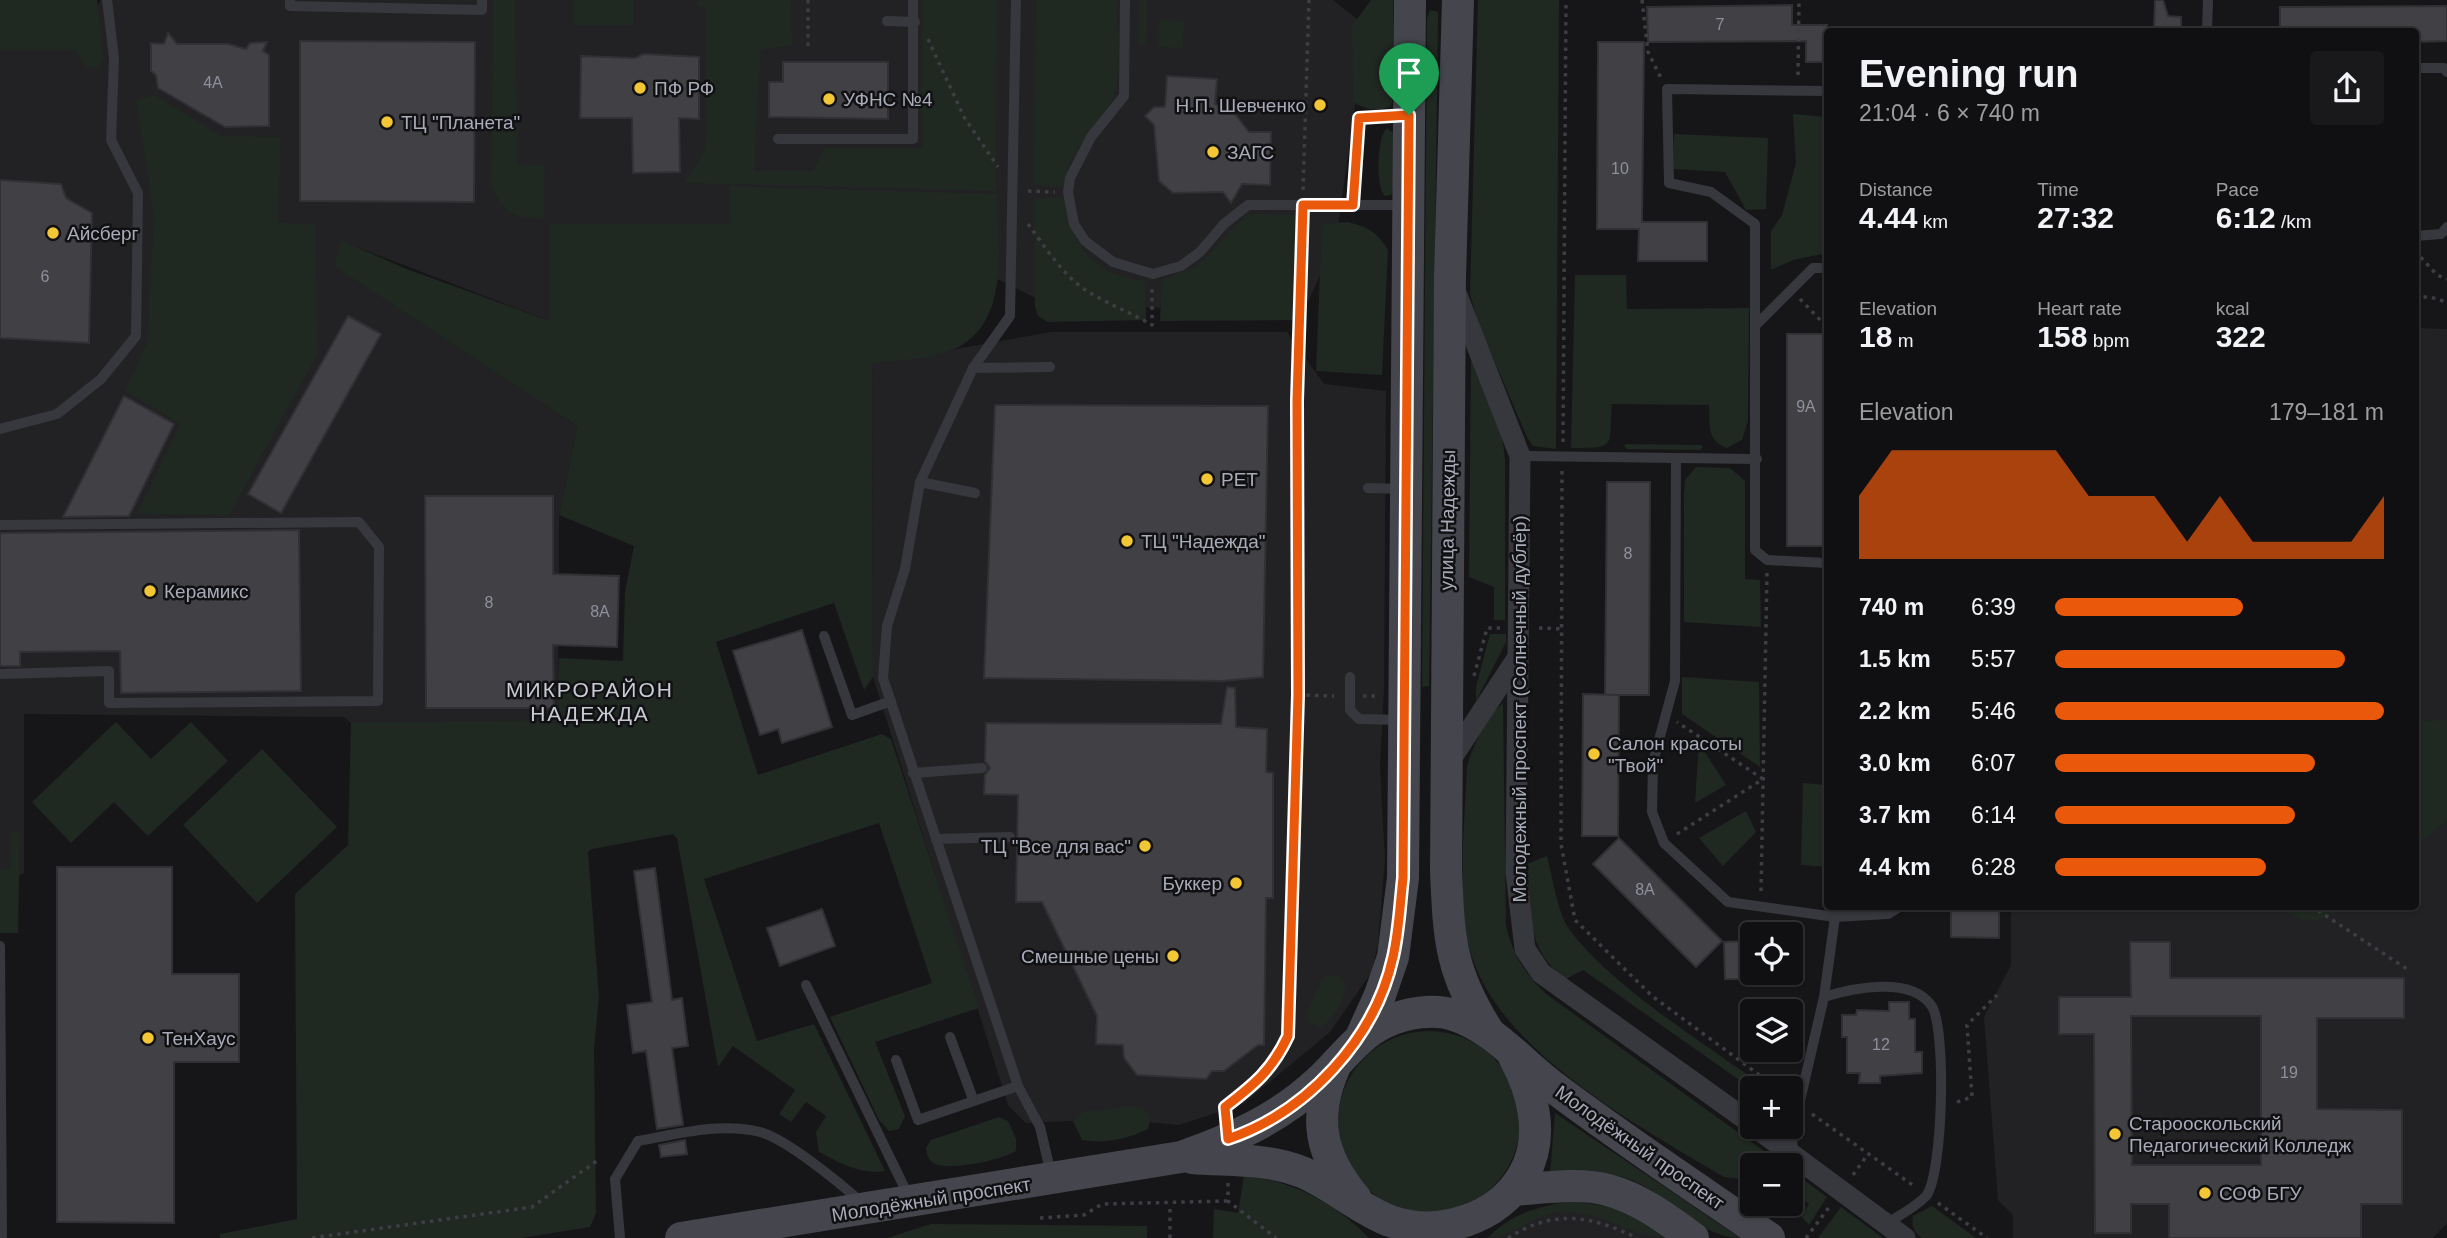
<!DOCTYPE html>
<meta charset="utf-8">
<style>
body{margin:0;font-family:Helvetica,sans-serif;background:#19191b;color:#f1f3f6;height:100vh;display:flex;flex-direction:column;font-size:26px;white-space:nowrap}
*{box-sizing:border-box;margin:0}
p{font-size:23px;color:#9c9d9f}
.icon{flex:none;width:38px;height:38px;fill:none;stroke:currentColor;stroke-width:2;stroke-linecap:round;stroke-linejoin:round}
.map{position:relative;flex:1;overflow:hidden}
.side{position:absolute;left:1824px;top:28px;width:595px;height:882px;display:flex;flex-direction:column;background:#101012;border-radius:7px;box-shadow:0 2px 5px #0004,0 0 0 2px #303032}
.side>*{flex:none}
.buttons{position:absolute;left:1740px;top:922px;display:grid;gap:14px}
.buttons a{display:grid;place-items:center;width:63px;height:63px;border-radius:7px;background:#101012;box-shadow:0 2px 5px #0004,0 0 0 2px #303032;font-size:35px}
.pin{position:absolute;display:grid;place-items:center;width:60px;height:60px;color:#fff;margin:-72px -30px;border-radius:50% 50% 50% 0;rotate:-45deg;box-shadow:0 0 7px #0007}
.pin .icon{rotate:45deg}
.round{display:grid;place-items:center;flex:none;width:74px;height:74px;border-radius:7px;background:#19191b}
.head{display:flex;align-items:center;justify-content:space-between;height:119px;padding:0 35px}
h1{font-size:38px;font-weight:700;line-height:52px}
.metrics{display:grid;grid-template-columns:repeat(3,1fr);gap:10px;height:119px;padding:7px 35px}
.metrics div{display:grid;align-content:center}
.metrics b{font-size:30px;font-weight:700}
.metrics small{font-size:19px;font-weight:400}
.metrics p{font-size:19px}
.chart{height:196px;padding:14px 35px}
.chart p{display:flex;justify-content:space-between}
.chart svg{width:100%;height:126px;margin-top:7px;fill:#ea580c;opacity:.7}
ul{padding:0 35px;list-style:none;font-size:23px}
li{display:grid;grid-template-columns:112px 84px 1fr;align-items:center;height:52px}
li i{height:18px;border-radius:9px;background:#ea580c}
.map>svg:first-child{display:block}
.built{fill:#222225}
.green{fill:#202822}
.building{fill:#404045;stroke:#313034;stroke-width:2;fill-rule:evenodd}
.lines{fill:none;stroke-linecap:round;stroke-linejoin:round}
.path{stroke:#3d3e44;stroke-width:3.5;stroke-dasharray:3.5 5;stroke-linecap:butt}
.lane{stroke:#37383d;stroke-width:10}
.street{stroke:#37383d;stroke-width:21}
.secondary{stroke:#45464d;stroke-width:32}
.route-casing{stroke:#fff;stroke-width:14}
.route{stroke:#ea580c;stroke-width:9}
.poi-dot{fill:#f2c634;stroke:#111113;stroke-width:2.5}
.labels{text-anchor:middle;stroke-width:5;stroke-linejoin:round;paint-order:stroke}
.number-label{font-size:16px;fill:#8e909b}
.poi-label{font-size:19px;fill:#a8abb8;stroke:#111113;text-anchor:start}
.street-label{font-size:19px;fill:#a8abb8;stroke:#111113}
.neighbourhood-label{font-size:21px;letter-spacing:2px;fill:#c9cbd4;stroke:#111113}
</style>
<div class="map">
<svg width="2447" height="1238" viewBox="0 0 2447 1238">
<rect width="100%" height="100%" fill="#161618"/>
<g class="built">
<polygon points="101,0 1333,0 1366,26 1336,241 1307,304 1280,311 1050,305 932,247 550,321 341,241 335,266 577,426 559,515 558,720 423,724 351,723 344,717 24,714 24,873 12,879 0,879 0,42 75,42"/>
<polygon points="2415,328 2447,329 2447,1223 2433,1238 2013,1238 2013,1215 1998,1200 1984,1017 2011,965 2011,907 2415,906"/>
<polygon points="1051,332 1287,332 1324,384 1386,391 1384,689 1380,766 1385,859 1378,945 1371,973 1330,1032 1243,1104 1179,1125 1116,1119 1026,1123 1008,1105 873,677 872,364"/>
<polygon points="1554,1209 1599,1210 1661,1238 1494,1238 1521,1218"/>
</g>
<g class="green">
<polygon points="0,0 97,0 104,60 97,67 86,68 75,50 0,50"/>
<path d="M493,0h22l3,164 27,2 -1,52c-31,1 -43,-5 -53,-35z"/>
<rect x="574" y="0" width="59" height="25"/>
<polygon points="697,0 791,0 792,45 761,50 754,171 813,171 824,148 922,148 922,0 997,0 996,191 684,183 704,152 706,135 705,7 697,6"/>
<path d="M1036,0h81c0,28 7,78 -6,103 -17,34 -39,39 -48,84l-22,-1 -8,-4z"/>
<polygon points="1139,0 1147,0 1146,44 1138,44"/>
<path d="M1371,0h22l1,95 -3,11c-16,6 -23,4 -38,-4l-1,-76z"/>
<polygon points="1478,0 1559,0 1556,449 1533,446 1527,437 1479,325 1470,294"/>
<polygon points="1430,10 1438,12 1438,20 1429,686 1422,687 1427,19"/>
<polygon points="1159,20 1184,21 1183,48 1158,47"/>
<polygon points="154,95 222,136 281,137 278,222 316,225 317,355 229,515 137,514 180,424 125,391 147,343 154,216 136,100"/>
<polygon points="1793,114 1827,117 1827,253 1793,260 1771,270 1771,231 1782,215 1796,163"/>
<path d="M1387,128l7,6 -1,54 -2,7 -6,1c-10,-8 -8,-60 2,-68z"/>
<polygon points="1674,134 1768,138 1766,209 1746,210 1725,172 1673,169"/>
<path d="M729,186l268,8c1,47 13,122 -35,151 -25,15 -62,14 -90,19l1,313 -9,13 -30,-87 -118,39 42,133 124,-41 9,5 88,269 -104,34 30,74 -6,13 -10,2 -10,-11 -49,-103 102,-34 -53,-160 -175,56 53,162 57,-17 71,147c-24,4 -46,-8 -66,-19l-3,-20 10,-16 -20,-14 -15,20 -12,-8 16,-24 -62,-44 -15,21 -41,-229 -4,-4 -81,15 -4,3 11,145 -5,52 2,164 -6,14 -68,11h-302v-4l77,-15 -2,-325 53,-49 3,-122 206,-3 2,-62 64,3 2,-69 9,-46 -75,-31 18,-89 -243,-160 7,-26 63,28 146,53v-97h180z"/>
<path d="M1034,198h31c6,49 29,77 80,83l1,39 -98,2 -10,-6 -3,-9z"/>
<polygon points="1247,214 1296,215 1294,320 1160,321 1162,280 1197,266"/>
<path d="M1348,222c20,5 29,10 40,28l-6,125 -66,-4 6,-147z"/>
<path d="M1575,275h51l1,34 122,-1 -1,112 -6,20 -15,8c-21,-8 -17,-23 -18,-43l-97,-1c-4,43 7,44 -41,44z"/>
<polygon points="1471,354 1502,436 1505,459 1505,620 1494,620 1494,587 1469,577"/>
<polygon points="1626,444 1701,445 1703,447 1700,450 1627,449 1624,446"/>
<polygon points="1696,467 1730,468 1745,481 1745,579 1760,580 1761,627 1684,622 1684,492 1685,480"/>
<polygon points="1490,634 1506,634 1506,642 1476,701 1476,687"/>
<polygon points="1682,677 1759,682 1760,767 1682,714"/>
<path d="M1503,703l3,223c7,29 18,46 39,67l238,172 -31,1v9l-9,4 -19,-2c-84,-50 -230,-128 -255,-230 -12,-47 -4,-130 -2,-181 7,-21 18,-49 36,-63z"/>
<polygon points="2447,720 2447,820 2415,847 2415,724 2422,721"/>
<polygon points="116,722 151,759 191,722 228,761 148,836 114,802 71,843 32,802"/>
<polygon points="1699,743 1726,785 1695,803"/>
<polygon points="262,749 337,827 257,903 183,825"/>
<polygon points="1803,783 1827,785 1827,867 1801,865"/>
<polygon points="1746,811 1756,832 1723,866 1699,838"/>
<polygon points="11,832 20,832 18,933 0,933 0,869 10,868"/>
<path d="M1547,856c5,19 11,58 22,73 43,58 138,116 197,159l-14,1 -169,-119 -17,9c-41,-28 -35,-70 -39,-115z"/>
<path d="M2279,907h65c-26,18 -39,19 -65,0z"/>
<path d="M1328,975l10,1 7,6c2,15 -11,38 -25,45l-10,-4 -3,-10 14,-32z"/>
<circle cx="1429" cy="1122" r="91"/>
<path d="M1131,1106l11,2 9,8 -3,13c-20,10 -44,15 -66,11l-9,-19 10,-9z"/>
<path d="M1555,1113l185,125c-42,0 -74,-47 -114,-60 -24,-8 -52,-6 -76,-4z"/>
<path d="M999,1117l9,4 8,18v12c-14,9 -68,21 -83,12 -5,-3 -6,-9 -7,-15l5,-8z"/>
<polygon points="1790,1170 1827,1197 1809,1225 1801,1216 1809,1204 1790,1190"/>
<path d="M1244,1176c50,5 91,27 125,62h-156l1,-29 24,4z"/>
<path d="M1575,1201l42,7 53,30c-39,0 -71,-29 -111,-26 -27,3 -47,26 -71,26 23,-25 54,-33 87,-37z"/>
<path d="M1932,1206l44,32h-54c-8,-6 -11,-12 -9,-22z"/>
<polygon points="1841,1207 1883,1238 1818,1238"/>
<polygon points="931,1224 1147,1226 1147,1238 887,1238"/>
</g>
<g class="building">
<polygon points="2155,0 2163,0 2168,16 2181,17 2181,32 2154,32"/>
<polygon points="1792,5 1792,25 1827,25 1827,62 1806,62 1806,41 1648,42 1647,7"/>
<polygon points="2447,6 2447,41 2415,42 2415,32 2280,32 2280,7"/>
<polygon points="168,33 177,44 228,44 246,49 250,43 267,42 263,51 269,55 269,126 225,127 158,88 156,75 151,71 151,43 164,44"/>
<polygon points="300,41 475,42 474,202 300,201"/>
<polygon points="1598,42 1644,42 1642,222 1707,222 1707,261 1638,261 1639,229 1597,229"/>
<polygon points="644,54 699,57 699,119 679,118 680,172 633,173 632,118 580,118 581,56 635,58"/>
<polygon points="783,62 888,62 888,119 769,117 769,82 783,82"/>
<polygon points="1167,76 1217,79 1215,104 1235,114 1249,132 1271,132 1270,185 1242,184 1231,203 1223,192 1173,193 1159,181 1154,125 1145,116 1154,107 1165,107"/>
<polygon points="0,180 61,184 66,198 92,213 89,343 0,338"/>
<polygon points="348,316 381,334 281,513 248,494"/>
<polygon points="1787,334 1826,334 1825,546 1787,546"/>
<polygon points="124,396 174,424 129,516 63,517"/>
<polygon points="995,405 1268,406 1263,677 1223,681 984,678"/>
<polygon points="1607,482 1650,482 1649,695 1605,695"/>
<polygon points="425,496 553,496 553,574 619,576 617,647 553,645 554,708 426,708"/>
<polygon points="299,530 301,691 121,693 120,651 20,652 20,666 0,666 0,533"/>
<polygon points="802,630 832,727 782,743 778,729 760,735 733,651"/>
<polygon points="1227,687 1235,688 1236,727 1267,729 1266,772 1273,773 1273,898 1266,898 1264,1045 1258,1045 1224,1071 1212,1071 1206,1079 1137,1075 1124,1058 1123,1045 1096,1044 1097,1016 1042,902 1016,902 1018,795 984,794 985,775 990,768 985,761 986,723 1221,724"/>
<polygon points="1583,694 1619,695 1618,836 1582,836"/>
<polygon points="1619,838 1722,941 1696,967 1593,864"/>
<polygon points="57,867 172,867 172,974 239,974 239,1062 174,1062 174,1223 57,1222"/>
<polygon points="655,868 672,1000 682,998 688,1046 672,1048 683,1125 657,1129 646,1051 633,1053 627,1005 652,1002 634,871"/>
<polygon points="1951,906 1999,906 1999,938 1951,937"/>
<polygon points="822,909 835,946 780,966 767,928"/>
<polygon points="1752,941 1752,979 1725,979 1724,942"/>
<path d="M2130,942h40v36h234v40h-87v91l85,1v94h-41v34h-192v-34h-38v29h-36l-1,-199h-35v-37h72zM2131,1016h130v149h-129z"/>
<polygon points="1889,1002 1909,1002 1909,1019 1915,1019 1915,1052 1922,1052 1922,1073 1880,1076 1880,1083 1859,1083 1860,1073 1847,1073 1847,1037 1842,1037 1842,1015 1856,1015 1857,1010 1889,1011"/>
<polygon points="685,1140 687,1154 661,1157 659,1145"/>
</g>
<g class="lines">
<g class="path">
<polyline points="808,0 808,51"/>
<polyline points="1642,0 1648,52 1661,78"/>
<polyline points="928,39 964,117 998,167"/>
<polyline points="1798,75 1799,0"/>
<polyline points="1303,190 1309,0"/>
<polyline points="1028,191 1055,192"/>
<path d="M1028,224c18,24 38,57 66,71 19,11 39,19 58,30v-39"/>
<polyline points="2415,251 2437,275 2447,279"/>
<polyline points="2415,297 2430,297 2447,302"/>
<polyline points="1800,299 1827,327"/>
<polyline points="1563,442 1566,0"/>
<polyline points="1562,471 1561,844 1575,920 1652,996 1777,1088"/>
<polyline points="1539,628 1563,629"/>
<polyline points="1474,676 1487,628 1500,628"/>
<polyline points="1298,695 1334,696"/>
<polyline points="1363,696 1380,696"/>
<polyline points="1677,834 1763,779 1677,722"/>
<polyline points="1761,891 1767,573"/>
<polyline points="2311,906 2410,971"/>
<polyline points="1957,1102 1972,1097 1967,1025 1997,995"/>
<path d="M1226,1113l-1,-6c30,-23 47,-37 63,-71l10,-341 -1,-293 6,-183"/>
<polyline points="1812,1114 1914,1186"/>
<polyline points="1853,1175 1868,1154"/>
<polyline points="1228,1183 1228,1201 1276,1238"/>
<polyline points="1938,1203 1987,1238"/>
<polyline points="1040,1218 1084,1215 1102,1204 1228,1201"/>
<polyline points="312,1238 532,1207 598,1160"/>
<polyline points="1170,1238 1170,1204"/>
<path d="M1508,1238c46,-29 82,-23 129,0"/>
<polyline points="1806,1238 1830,1206"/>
</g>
<g class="lane">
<polyline points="290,0 290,6 482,10 482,0"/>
<polyline points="1016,0 1010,316 973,368 920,482 905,569 887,626 883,678 1018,1086 1040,1127 1051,1174"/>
<polyline points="1125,0 1124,96 1091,137 1070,178 1068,192 1074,224 1085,241 1113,262 1153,274 1181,266 1200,252 1224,224 1248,205 1406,205"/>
<polyline points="887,21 915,22"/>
<polyline points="2207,32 2208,0"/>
<polyline points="2415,68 2444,68 2447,72"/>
<polyline points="1827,91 1667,89 1669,183 1711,192 1755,224 1755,550 1767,560 1827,563"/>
<polyline points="778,139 913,139 913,0"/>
<polyline points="1353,205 1359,118 1406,115"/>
<polyline points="2415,236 2441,234 2447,227"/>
<polyline points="1757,324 1813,268 1827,268"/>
<polyline points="973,368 1050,367"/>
<polyline points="0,429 57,414 101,379 136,336 138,193 111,140 114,58 107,0"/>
<polyline points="1520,456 1757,459"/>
<polyline points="1676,460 1675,681 1653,762 1652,812 1664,843 1728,902 1835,917 1888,914 1901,906"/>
<polyline points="920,482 975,493"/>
<polyline points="1368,488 1403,489"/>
<polyline points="0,525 359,522 379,547 378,701 109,703 109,671 0,674"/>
<polyline points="824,636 852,715 891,701"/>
<polyline points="1350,677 1350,710 1359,719 1402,720"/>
<polyline points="913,773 982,768"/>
<polyline points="936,839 1010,837"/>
<polyline points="0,946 2,1238"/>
<polyline points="806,985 909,1197"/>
<path d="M1824,997c29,-9 86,-21 107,8 16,21 12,171 -5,191 -10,11 -28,20 -40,28"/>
<polyline points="950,1037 973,1099"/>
<polyline points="896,1060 918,1120 1018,1086"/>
<polyline points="1793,1154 1792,1135 1824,997 1835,917"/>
<path d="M620,1238l-5,-59 23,-38c39,-7 83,-19 122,-9 26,7 80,51 101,70"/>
</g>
<g class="street">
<polyline points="1455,290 1520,456 1516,872 1525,949 1541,973 1752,1124"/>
<polyline points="1447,765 1516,660"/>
<polyline points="1755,1127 1905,1238"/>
</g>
<g class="secondary">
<path d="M1458,0l-8,277 -4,594c3,69 4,100 42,160"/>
<polyline points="1361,1037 1380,995 1393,957 1403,878 1410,0"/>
<path d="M1335,1066c-23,52 -15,90 21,133"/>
<path d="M1192,1158c37,3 75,0 110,14 31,13 57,37 88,49 49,17 109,-2 134,-47 21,-37 9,-83 -10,-117"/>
<path d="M1514,1190c30,-2 65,-8 94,0 31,8 59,29 85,48"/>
<path d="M681,1238l500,-81c52,-18 97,-38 138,-76 22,-20 38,-46 67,-59 20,-9 47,-14 68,-7 40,13 68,49 102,74 69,52 142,100 213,149"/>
</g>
</g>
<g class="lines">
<defs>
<path id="route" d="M1409,115l-6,763c-3,26 -4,53 -10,79 -18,82 -86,155 -165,182l-3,-32c30,-23 47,-37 63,-71l10,-341 -1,-294 6,-196h50l6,-87z"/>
</defs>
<use href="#route" class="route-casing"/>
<use href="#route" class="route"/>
</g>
<g class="poi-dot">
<circle cx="640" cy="88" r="7"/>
<circle cx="829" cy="99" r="7"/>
<circle cx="1320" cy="105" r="7"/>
<circle cx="387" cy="122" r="7"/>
<circle cx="1213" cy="152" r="7"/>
<circle cx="53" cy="233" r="7"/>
<circle cx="1207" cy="479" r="7"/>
<circle cx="1127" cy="541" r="7"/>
<circle cx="150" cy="591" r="7"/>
<circle cx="1594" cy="754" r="7"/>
<circle cx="1145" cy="846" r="7"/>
<circle cx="1236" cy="883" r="7"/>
<circle cx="1173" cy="956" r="7"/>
<circle cx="148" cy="1038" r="7"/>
<circle cx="2115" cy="1134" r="7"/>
<circle cx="2205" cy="1193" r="7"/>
</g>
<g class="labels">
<g class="number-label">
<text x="1720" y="30">7</text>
<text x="213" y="88">4А</text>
<text x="1620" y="174">10</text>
<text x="45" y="282">6</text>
<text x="1806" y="412">9А</text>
<text x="1628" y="559">8</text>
<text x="489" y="608">8</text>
<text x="600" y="617">8А</text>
<text x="1645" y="895">8А</text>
<text x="1881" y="1050">12</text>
<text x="2289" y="1078">19</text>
</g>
<g class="poi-label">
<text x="654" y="95">ПФ РФ</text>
<text x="843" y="106">УФНС №4</text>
<text x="1306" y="112" text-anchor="end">Н.П. Шевченко</text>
<text x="401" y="129">ТЦ "Планета"</text>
<text x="1227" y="159">ЗАГС</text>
<text x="67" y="240">Айсберг</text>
<text x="1221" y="486">РЕТ</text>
<text x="1141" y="548">ТЦ "Надежда"</text>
<text x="164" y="598">Керамикс</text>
<text x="1608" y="750">Салон красоты<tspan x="1608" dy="22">"Твой"</tspan></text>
<text x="1131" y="853" text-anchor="end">ТЦ "Все для вас"</text>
<text x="1222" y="890" text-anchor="end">Буккер</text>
<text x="1159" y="963" text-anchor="end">Смешные цены</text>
<text x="162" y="1045">ТенХаус</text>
<text x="2129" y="1130">Старооскольский<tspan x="2129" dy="22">Педагогический Колледж</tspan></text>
<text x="2219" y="1200">СОФ БГУ</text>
</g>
<g class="street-label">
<text transform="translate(1447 520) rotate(-89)" y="7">улица Надежды</text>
<text transform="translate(1519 709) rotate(-90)" y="7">Молодежный проспект (Солнечный дублёр)</text>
<text transform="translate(1640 1147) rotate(35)" y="7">Молодёжный проспект</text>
<text transform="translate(931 1199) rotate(-9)" y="7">Молодёжный проспект</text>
</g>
<g class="neighbourhood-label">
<text x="590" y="697">МИКРОРАЙОН<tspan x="590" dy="24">НАДЕЖДА</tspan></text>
</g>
</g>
</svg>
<div class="buttons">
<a><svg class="icon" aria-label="locate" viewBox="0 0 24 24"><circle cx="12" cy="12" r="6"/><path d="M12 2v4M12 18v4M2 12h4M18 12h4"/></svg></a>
<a><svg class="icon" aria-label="layers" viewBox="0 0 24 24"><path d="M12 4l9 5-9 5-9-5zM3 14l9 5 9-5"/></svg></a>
<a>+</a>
<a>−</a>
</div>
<div class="pin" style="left:1409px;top:115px;background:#1e9e55"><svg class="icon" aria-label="arrive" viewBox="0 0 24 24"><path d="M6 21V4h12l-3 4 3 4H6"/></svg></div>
<section class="side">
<div class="head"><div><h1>Evening run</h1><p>21:04 · 6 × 740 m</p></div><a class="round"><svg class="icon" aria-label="share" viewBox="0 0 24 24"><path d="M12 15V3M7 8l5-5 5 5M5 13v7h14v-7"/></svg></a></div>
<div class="metrics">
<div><p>Distance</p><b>4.44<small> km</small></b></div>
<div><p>Time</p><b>27:32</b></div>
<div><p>Pace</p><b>6:12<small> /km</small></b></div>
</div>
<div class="metrics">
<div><p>Elevation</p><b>18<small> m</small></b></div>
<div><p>Heart rate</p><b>158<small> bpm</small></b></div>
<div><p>kcal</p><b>322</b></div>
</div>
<div class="chart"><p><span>Elevation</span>179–181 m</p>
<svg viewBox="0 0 160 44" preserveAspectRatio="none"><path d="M0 44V22L10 6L20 6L30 6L40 6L50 6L60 6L70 22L80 22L90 22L100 38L110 22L120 38L130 38L140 38L150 38L160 22V44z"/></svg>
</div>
<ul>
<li><b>740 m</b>6:39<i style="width:57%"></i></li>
<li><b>1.5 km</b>5:57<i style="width:88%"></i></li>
<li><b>2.2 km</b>5:46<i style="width:100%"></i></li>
<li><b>3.0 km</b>6:07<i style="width:79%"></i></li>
<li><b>3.7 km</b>6:14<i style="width:73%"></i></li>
<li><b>4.4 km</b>6:28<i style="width:64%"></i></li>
</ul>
</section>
</div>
